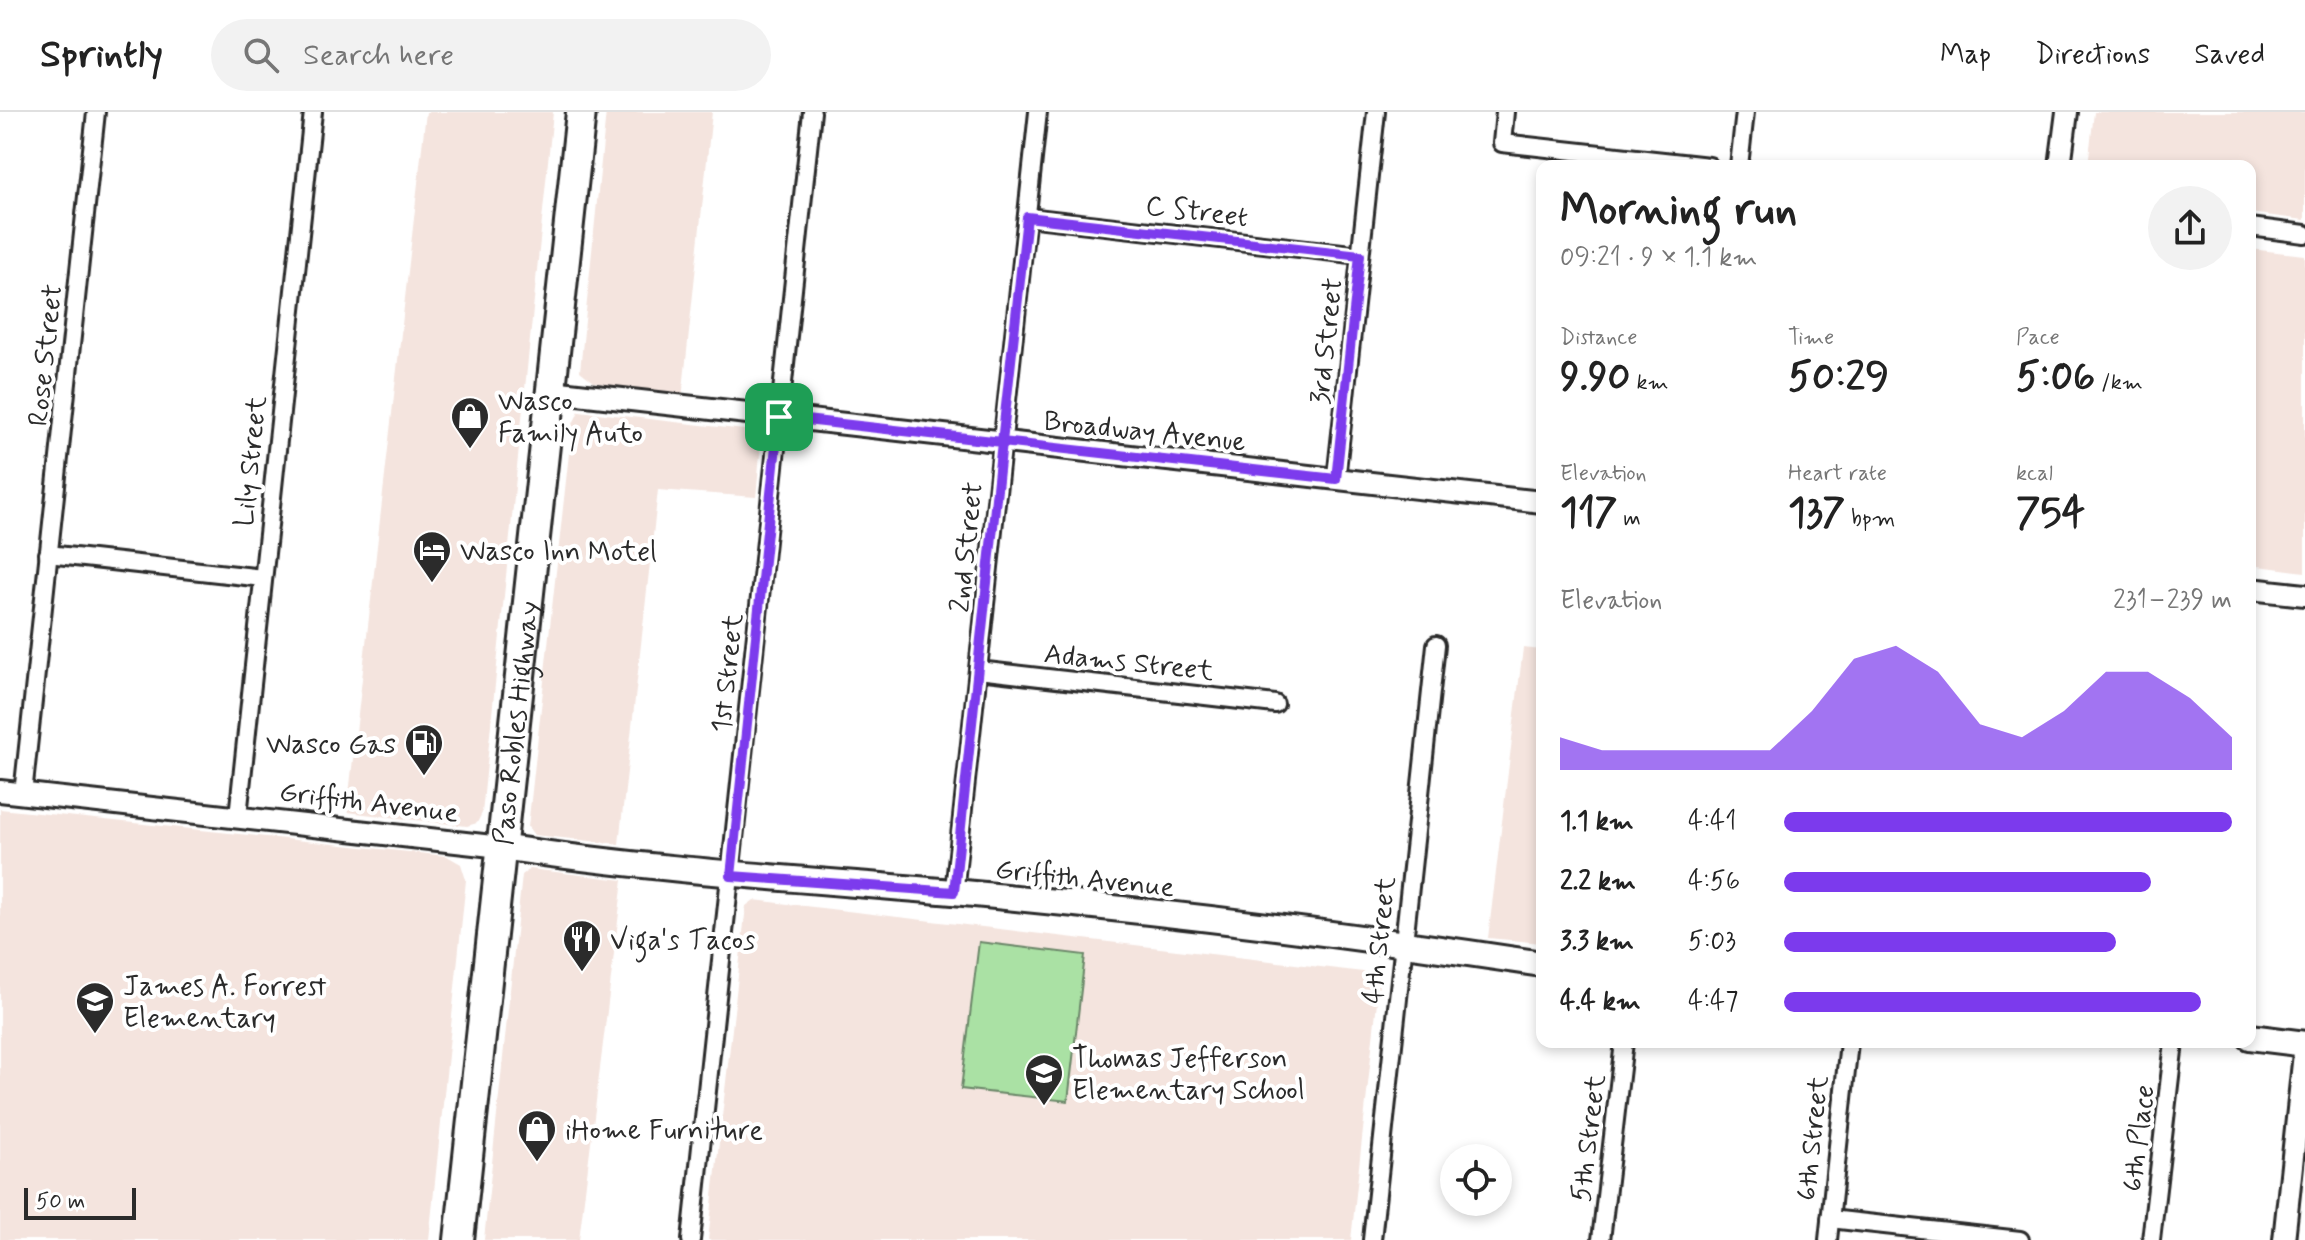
<!DOCTYPE html>
<meta charset="utf-8">
<style>
body{margin:0;font-family:Mynerve,sans-serif;background:#f2f2f2;color:#222;height:100vh;display:flex;flex-direction:column;font-size:30px;white-space:nowrap}
*{box-sizing:border-box;margin:0}
p{font-size:26px;color:#767676}
.icon{flex:none;width:44px;height:44px;fill:none;stroke:currentColor;stroke-width:2;stroke-linecap:round;stroke-linejoin:round}
.map{position:relative;flex:1;overflow:hidden}
.panel{position:absolute;left:1536px;top:48px;width:720px;height:888px;display:flex;flex-direction:column;background:#fff;border-radius:16px;box-shadow:0 4px 12px #0003}
.panel>*{flex:none}
.controls{position:absolute;left:1440px;top:1032px;display:grid;gap:16px}
.controls a{display:grid;place-items:center;width:72px;height:72px;border-radius:50%;background:#fff;box-shadow:0 4px 12px #0003;font-size:40px}
.scale{position:absolute;left:24px;bottom:20px;width:112px;box-sizing:border-box;padding-left:8px;border:4px solid #2b2b2b;border-top:0;font-size:22px;line-height:28px;white-space:nowrap;color:#2b2b2b;-webkit-text-stroke:6px #fff;paint-order:stroke}
.pin{position:absolute;display:grid;place-items:center;width:68px;height:68px;color:#fff;margin:-34px;border-radius:16px;box-shadow:0 4px 12px #0006}
.round{display:grid;place-items:center;flex:none;width:84px;height:84px;border-radius:42px;background:#f2f2f2}
.head{display:flex;align-items:center;justify-content:space-between;height:136px;padding:0 24px}
h1{font-size:44px;font-weight:700;line-height:60px}
.figures{display:grid;grid-template-columns:repeat(3,1fr);gap:12px;height:136px;padding:8px 24px}
.figures div{display:grid;align-content:center}
.figures b{font-size:40px;font-weight:700}
.figures small{font-size:22px;font-weight:400}
.figures p{font-size:22px}
.chart{height:224px;padding:16px 24px}
.chart p{display:flex;justify-content:space-between}
.chart svg{width:100%;height:144px;margin-top:8px;fill:#7c3aed;opacity:.7}
ul{padding:0 24px;list-style:none;font-size:26px}
li{display:grid;grid-template-columns:128px 96px 1fr;align-items:center;height:60px}
li i{height:20px;border-radius:10px;background:#7c3aed}
header{display:flex;align-items:center;gap:48px;box-sizing:border-box;height:112px;padding:0 40px;background:#fff;border-bottom:2px solid #e0e0e0}
header strong{font-size:38px}
nav{display:flex;gap:44px;margin-inline-start:auto;font-size:28px}
.search{width:560px;height:72px;background:#f2f2f2;display:flex;align-items:center;gap:20px;box-sizing:border-box;padding:0 28px;border-radius:44px;color:#767676;font-size:30px}
.map>svg:first-child{display:block}
.built{fill:#f4e4de}
.green{fill:#aae1a4;stroke:#6a8668;stroke-width:2}
.lines{fill:none;stroke-linecap:round;stroke-linejoin:round}
.minor-casing{stroke:#2b2b2b;stroke-width:22}
.tertiary-casing{stroke:#2b2b2b;stroke-width:26}
.secondary-casing{stroke:#2b2b2b;stroke-width:30}
.trunk-casing{stroke:#2b2b2b;stroke-width:34}
.minor{stroke:#fff;stroke-width:16}
.tertiary{stroke:#fff;stroke-width:20}
.secondary{stroke:#fff;stroke-width:24}
.trunk{stroke:#fff;stroke-width:28}
.route-casing{stroke:#fff;stroke-width:16}
.route{stroke:#7c3aed;stroke-width:10}
.labels{text-anchor:middle;stroke-width:8;stroke-linejoin:round;paint-order:stroke}
.street-label{font-size:28px;fill:#2b2b2b;stroke:#fff}
.poi-label{font-size:28px;fill:#2b2b2b;stroke:#fff;text-anchor:start}
</style>
<header>
<strong>Sprintly</strong>
<div class="search"><svg class="icon" aria-label="search" viewBox="0 0 24 24"><circle cx="10" cy="10" r="6"/><path d="M15 15l6 6"/></svg>Search here</div>
<nav><a>Map</a><a>Directions</a><a>Saved</a></nav>
</header>
<div class="map">
<svg width="2305" height="1128" viewBox="0 0 2305 1128">
<rect width="100%" height="100%" fill="#fff"/>
<filter id="ink" filterUnits="userSpaceOnUse"><feTurbulence type="fractalNoise" baseFrequency=".0125" numOctaves="2"/><feDisplacementMap in="SourceGraphic" scale="16" xChannelSelector="R" yChannelSelector="G"/><feConvolveMatrix kernelMatrix="1 2 1 2 8 2 1 2 1" color-interpolation-filters="sRGB"/></filter>
<g filter="url(#ink)">
<g class="built">
<polygon points="426,0 553,0 482,701 477,711 467,714 347,700"/>
<polygon points="606,0 712,0 682,287 594,270 580,259"/>
<polygon points="2094,0 2305,0 2305,108 2250,101 2250,54 2088,54"/>
<polygon points="2250,137 2305,143 2305,460 2250,453"/>
<polygon points="579,299 762,320 756,385 658,378 619,732 534,723 528,715 572,314"/>
<polygon points="1523,536 1542,538 1542,831 1488,826"/>
<polygon points="0,697 447,744 461,752 466,768 429,1128 0,1128"/>
<polygon points="530,757 623,768 579,1128 484,1128 522,763"/>
<polygon points="754,788 1380,862 1351,1128 708,1128 746,794"/>
</g>
<polygon class="green" points="979,830 1085,843 1068,989 961,977"/>
<g class="lines">
<defs>
<g id="minor">
<polyline points="1505,0 1502,31 1709,54"/>
<polyline points="1739,54 1745,0"/>
<polyline points="1027,105 1360,143"/>
<polyline points="2250,115 2305,122"/>
<polyline points="1336,367 1376,0"/>
<polyline points="48,442 263,466"/>
<polyline points="978,558 1275,592"/>
<polyline points="23,682 96,0"/>
<polyline points="238,704 313,0"/>
<polyline points="954,780 1038,0"/>
<polyline points="1830,1107 2020,1128"/>
<polyline points="691,1128 812,0"/>
<polyline points="1372,1128 1436,533"/>
<polyline points="1601,1128 1624,930"/>
<polyline points="1828,1128 1849,930"/>
<polyline points="2151,1128 2174,930"/>
</g>
<g id="tertiary">
<polyline points="2060,54 2067,0"/>
<polyline points="551,279 1542,390"/>
<polyline points="2250,477 2305,483"/>
<polyline points="0,679 501,735"/>
<polyline points="2284,1128 2305,932"/>
</g>
<g id="secondary">
<path d="M501,735c150,23 301,32 452,45 196,18 394,42 589,72"/>
<polyline points="2250,925 2305,932"/>
</g>
<g id="trunk">
<path id="s1" d="M459,1128l122,-1128"/>
</g>
</defs>
<use href="#minor" class="minor-casing"/>
<use href="#tertiary" class="tertiary-casing"/>
<use href="#secondary" class="secondary-casing"/>
<use href="#trunk" class="trunk-casing"/>
<use href="#minor" class="minor"/>
<use href="#tertiary" class="tertiary"/>
<use href="#secondary" class="secondary"/>
<use href="#trunk" class="trunk"/>
</g>
</g>
<g class="lines" filter="url(#ink)">
<defs>
<polyline id="route" points="779,305 731,764 954,780 1002,330 1336,367 1360,143 1027,105 1002,330 779,305"/>
</defs>
<use href="#route" class="route-casing"/>
<use href="#route" class="route"/>
</g>
<defs>
<symbol id="shop-pin" viewBox="-11 -11 22 30"><path d="M0 17L-7.5 6A9.5 9.5 0 1 1 7.5 6Z" fill="#2b2b2b" stroke="#fff"/><path d="M-5-2.5h2.3a2.7 3.5 0 0 1 5.4 0H5L5.5 6h-11ZM-1.5-2.5h3a1.5 2.3 0 0 0-3 0Z" fill="#fff"/></symbol>
<symbol id="hotel-pin" viewBox="-11 -11 22 30"><path d="M0 17L-7.5 6A9.5 9.5 0 1 1 7.5 6Z" fill="#2b2b2b" stroke="#fff"/><path d="M-6-4.5h1.5V1H6V5H4.5V3h-9V5H-6ZM-4 0a1.8 1.8 0 1 1 3.6 0ZM.5 0V-2.5h3Q6-2.5 6 0Z" fill="#fff"/></symbol>
<symbol id="fuel-pin" viewBox="-11 -11 22 30"><path d="M0 17L-7.5 6A9.5 9.5 0 1 1 7.5 6Z" fill="#2b2b2b" stroke="#fff"/><path d="M-5.5-6h7V0h2V4h1.3V-2.5L3-4.5l.8-.8L6-3V5H2.5V1h-1V6h-7ZM-4.2-4.7v3.2H.2V-4.7Z" fill="#fff"/></symbol>
<symbol id="restaurant-pin" viewBox="-11 -11 22 30"><path d="M0 17L-7.5 6A9.5 9.5 0 1 1 7.5 6Z" fill="#2b2b2b" stroke="#fff"/><path d="M-5-6h1v4h1v-4h1v4h1v-4h1v5L-1.5 .5V6h-2V.5L-5-1ZM5-6V6H3V1.5H1.5Q1.5-4 5-6Z" fill="#fff"/></symbol>
<symbol id="school-pin" viewBox="-11 -11 22 30"><path d="M0 17L-7.5 6A9.5 9.5 0 1 1 7.5 6Z" fill="#2b2b2b" stroke="#fff"/><path d="M0-5L7-2L0 1L-7-2ZM-4 1L0 2.5L4 1V4Q0 6-4 4Z" fill="#fff"/></symbol>
</defs>
<g fill-rule="evenodd">
<use href="#shop-pin" x="448" y="282" width="44" height="60"/>
<use href="#hotel-pin" x="410" y="416" width="44" height="60"/>
<use href="#fuel-pin" x="402" y="609" width="44" height="60"/>
<use href="#restaurant-pin" x="560" y="805" width="44" height="60"/>
<use href="#school-pin" x="73" y="867" width="44" height="60"/>
<use href="#school-pin" x="1022" y="939" width="44" height="60"/>
<use href="#shop-pin" x="515" y="995" width="44" height="60"/>
</g>
<g class="labels">
<g class="street-label">
<text transform="translate(1197 98) rotate(7)" y="10">C Street</text>
<text transform="translate(1325 229) rotate(-84)" y="10">3rd Street</text>
<text transform="translate(44 243) rotate(-84)" y="10">Rose Street</text>
<text transform="translate(1145 318) rotate(6)" y="10">Broadway Avenue</text>
<text transform="translate(249 349) rotate(-84)" y="10">Lily Street</text>
<text transform="translate(965 435) rotate(-84)" y="10">2nd Street</text>
<text transform="translate(1129 549) rotate(6)" y="10">Adams Street</text>
<text transform="translate(726 561) rotate(-84)" y="10">1st Street</text>
<text dy="10" stroke="none"><textPath href="#s1" startOffset="520">Paso Robles Highway</textPath></text>
<text transform="translate(369 689) rotate(7)" y="10">Griffith Avenue</text>
<text transform="translate(1085 765) rotate(6)" y="10">Griffith Avenue</text>
<text transform="translate(1378 828) rotate(-84)" y="10">4th Street</text>
<text transform="translate(1587 1026) rotate(-83)" y="10">5th Street</text>
<text transform="translate(1811 1026) rotate(-84)" y="10">6th Street</text>
<text transform="translate(2137 1026) rotate(-83)" y="10">6th Place</text>
</g>
<g class="poi-label">
<text x="498" y="298">Wasco<tspan x="498" dy="32">Family Auto</tspan></text>
<text x="460" y="448">Wasco Inn Motel</text>
<text x="396" y="641" text-anchor="end">Wasco Gas</text>
<text x="610" y="837">Viga's Tacos</text>
<text x="123" y="883">James A. Forrest<tspan x="123" dy="32">Elementary</tspan></text>
<text x="1072" y="955">Thomas Jefferson<tspan x="1072" dy="32">Elementary School</tspan></text>
<text x="565" y="1027">iHome Furniture</text>
</g>
</g>
</svg>
<div class="controls">
<a><svg class="icon" aria-label="locate" viewBox="0 0 24 24"><circle cx="12" cy="12" r="6"/><path d="M12 2v4M12 18v4M2 12h4M18 12h4"/></svg></a>
</div>
<div class="scale">50 m</div>
<div class="pin" style="left:779px;top:305px;background:#1e9e55"><svg class="icon" aria-label="arrive" viewBox="0 0 24 24"><path d="M6 21V4h12l-3 4 3 4H6"/></svg></div>
<section class="panel">
<div class="head"><div><h1>Morning run</h1><p>09:21 · 9 × 1.1 km</p></div><a class="round"><svg class="icon" aria-label="share" viewBox="0 0 24 24"><path d="M12 15V3M7 8l5-5 5 5M5 13v7h14v-7"/></svg></a></div>
<div class="figures">
<div><p>Distance</p><b>9.90<small> km</small></b></div>
<div><p>Time</p><b>50:29</b></div>
<div><p>Pace</p><b>5:06<small> /km</small></b></div>
</div>
<div class="figures">
<div><p>Elevation</p><b>117<small> m</small></b></div>
<div><p>Heart rate</p><b>137<small> bpm</small></b></div>
<div><p>kcal</p><b>754</b></div>
</div>
<div class="chart"><p><span>Elevation</span>231–239 m</p>
<svg viewBox="0 0 160 44" preserveAspectRatio="none"><path d="M0 44V34L10 38L20 38L30 38L40 38L50 38L60 26L70 10L80 6L90 14L100 30L110 34L120 26L130 14L140 14L150 22L160 34V44z"/></svg>
</div>
<ul>
<li><b>1.1 km</b>4:41<i style="width:100%"></i></li>
<li><b>2.2 km</b>4:56<i style="width:82%"></i></li>
<li><b>3.3 km</b>5:03<i style="width:74%"></i></li>
<li><b>4.4 km</b>4:47<i style="width:93%"></i></li>
</ul>
</section>
</div>
